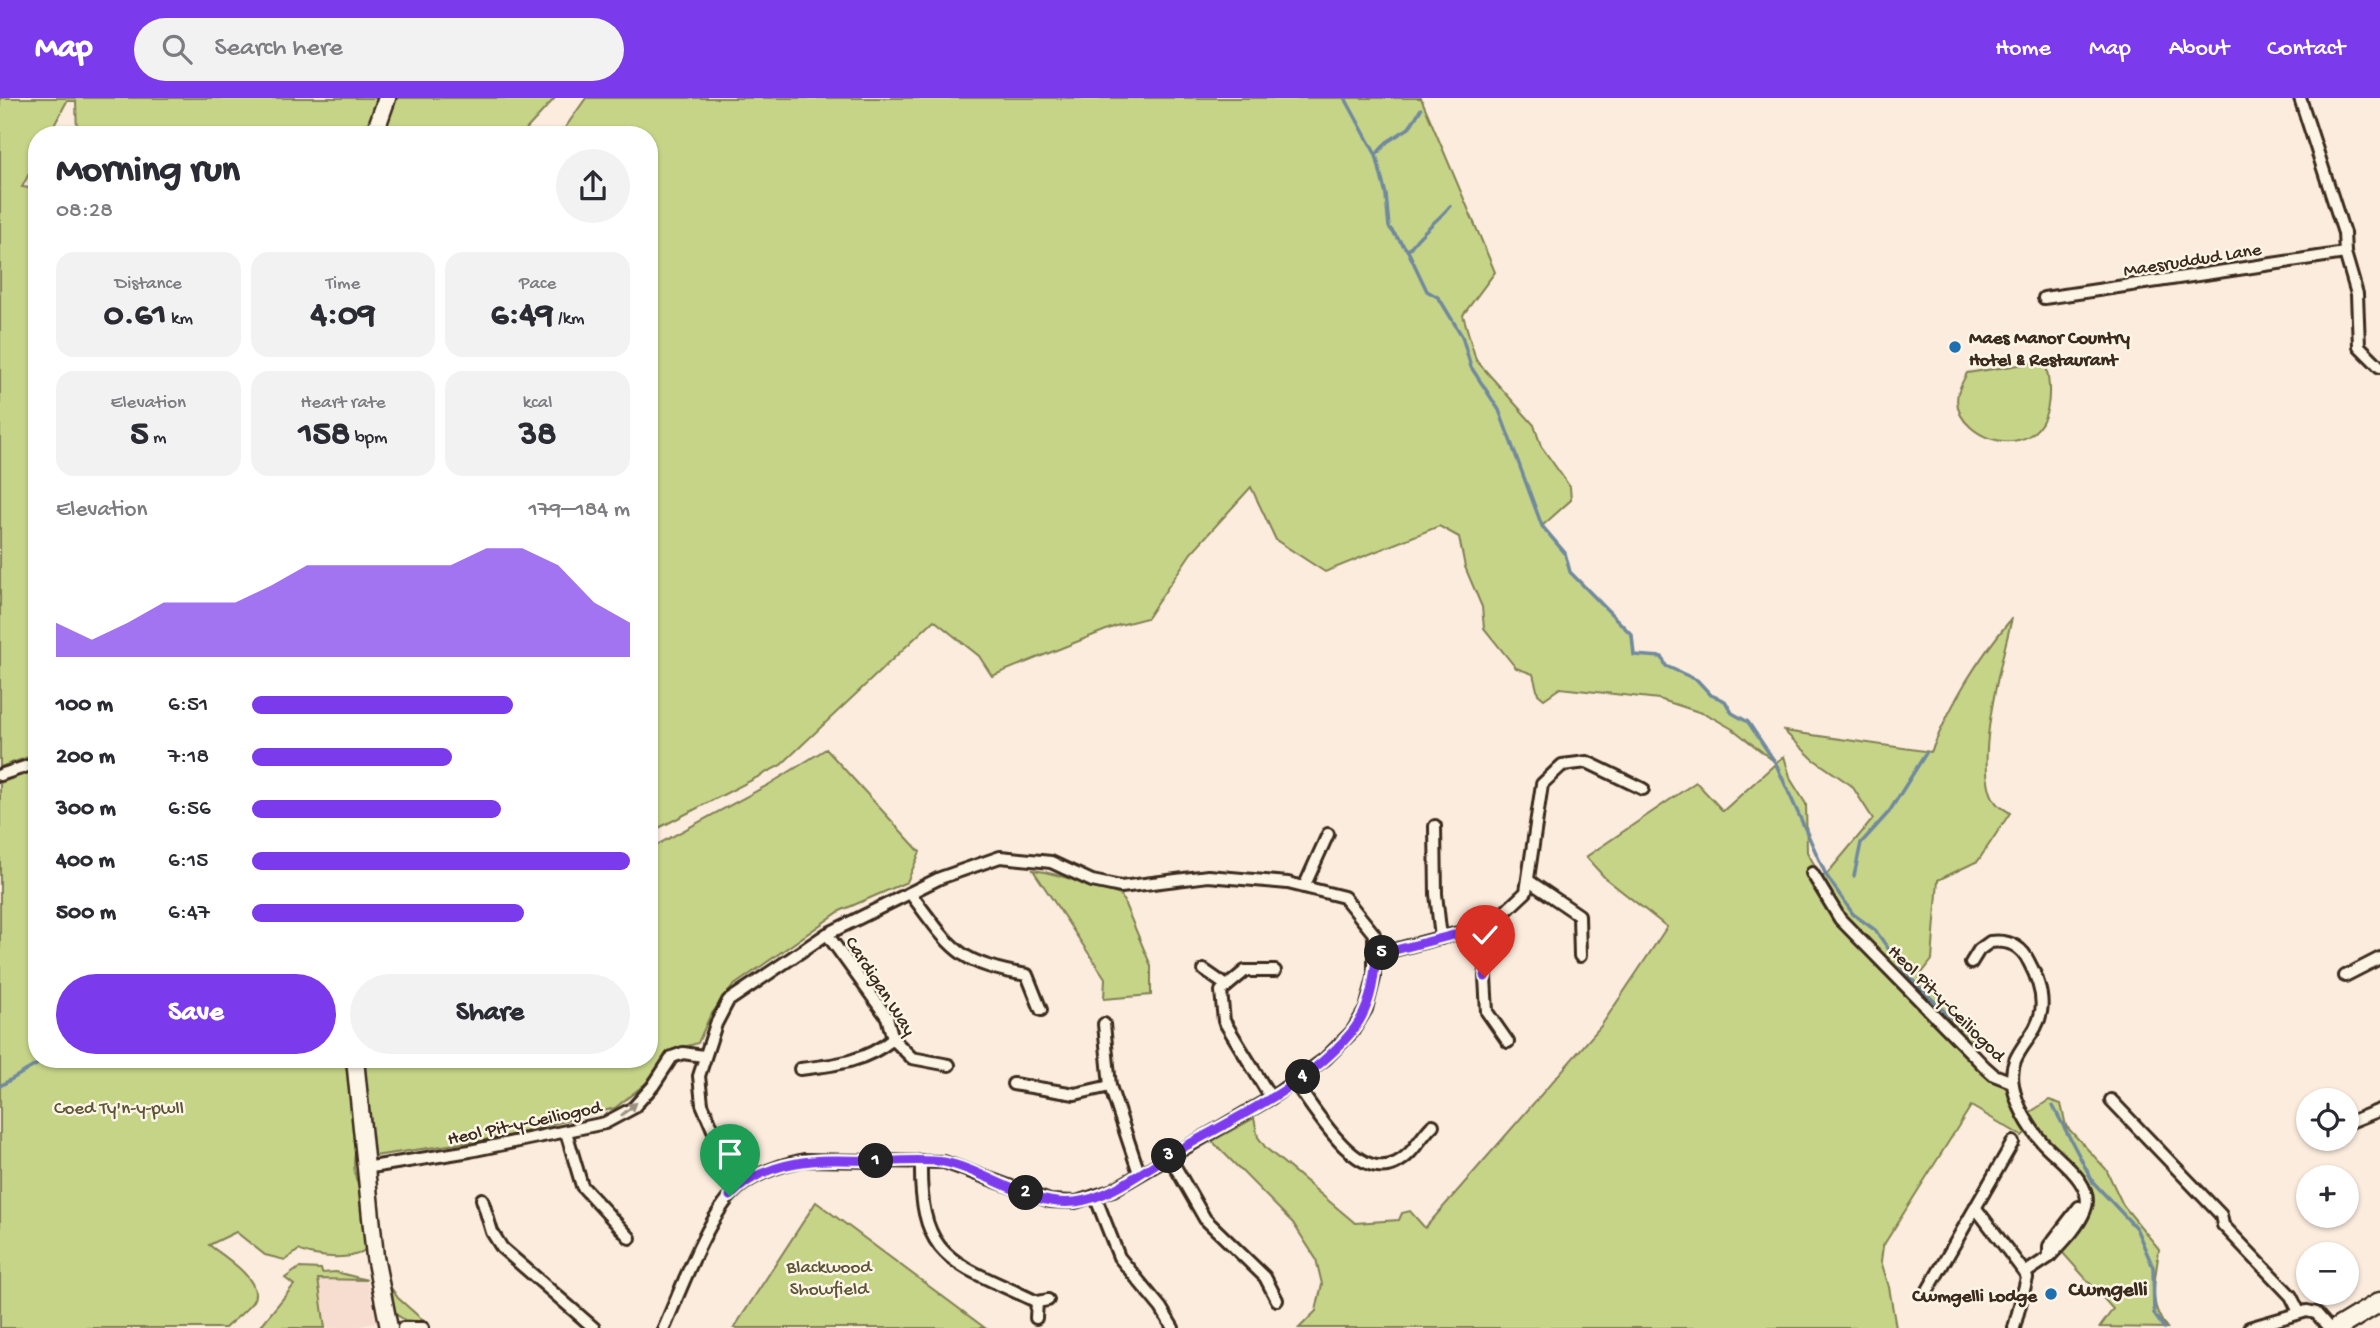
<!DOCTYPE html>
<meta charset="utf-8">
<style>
body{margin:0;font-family:"Gochi Hand",sans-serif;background:#f2f2f3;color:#2b2b33;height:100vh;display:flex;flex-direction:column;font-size:26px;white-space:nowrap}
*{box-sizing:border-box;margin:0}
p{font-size:23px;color:#7c7c81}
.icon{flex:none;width:38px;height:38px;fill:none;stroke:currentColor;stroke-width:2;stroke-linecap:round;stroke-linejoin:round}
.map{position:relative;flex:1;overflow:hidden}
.details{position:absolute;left:28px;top:28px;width:630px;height:942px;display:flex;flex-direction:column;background:#fff;border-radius:28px;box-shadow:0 2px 5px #0004}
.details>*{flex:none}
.controls{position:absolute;left:2296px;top:990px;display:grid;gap:14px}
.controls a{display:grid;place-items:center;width:63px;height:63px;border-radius:50%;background:#fff;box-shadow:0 2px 5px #0004;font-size:35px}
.pin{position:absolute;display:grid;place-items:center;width:60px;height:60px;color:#fff;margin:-72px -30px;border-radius:50% 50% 50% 0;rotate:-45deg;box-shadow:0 0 7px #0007}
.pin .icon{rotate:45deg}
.km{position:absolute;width:35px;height:35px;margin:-18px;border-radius:50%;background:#222;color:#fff;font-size:19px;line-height:35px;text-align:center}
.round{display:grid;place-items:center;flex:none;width:74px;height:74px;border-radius:37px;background:#f2f2f3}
.headline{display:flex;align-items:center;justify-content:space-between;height:119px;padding:0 28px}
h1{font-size:38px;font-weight:700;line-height:52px}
.figures{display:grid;grid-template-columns:repeat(3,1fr);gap:10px;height:119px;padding:7px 28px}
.figures div{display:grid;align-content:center;border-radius:18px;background:#f2f2f3;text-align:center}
.figures b{font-size:35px;font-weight:700}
.figures small{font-size:19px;font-weight:400}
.figures p{font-size:19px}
.chart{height:196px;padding:14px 28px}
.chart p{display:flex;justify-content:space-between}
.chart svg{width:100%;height:126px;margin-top:7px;fill:#7c3aed;opacity:.7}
.action{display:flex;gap:14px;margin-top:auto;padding:14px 28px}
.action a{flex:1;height:80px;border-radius:42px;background:#7c3aed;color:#fff;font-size:28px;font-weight:700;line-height:80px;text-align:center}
.action a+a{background:#f2f2f3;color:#2b2b33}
ul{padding:0 28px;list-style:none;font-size:23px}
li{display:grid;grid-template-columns:112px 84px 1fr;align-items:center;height:52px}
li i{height:18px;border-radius:9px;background:#7c3aed}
header{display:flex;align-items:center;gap:42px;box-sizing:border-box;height:98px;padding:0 35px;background:#7c3aed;color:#fff}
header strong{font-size:33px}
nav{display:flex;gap:38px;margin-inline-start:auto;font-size:24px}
.search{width:490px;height:63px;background:#f2f2f3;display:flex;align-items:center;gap:18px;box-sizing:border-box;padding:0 24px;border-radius:38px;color:#7c7c81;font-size:26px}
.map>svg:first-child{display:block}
.built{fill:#f6ddd0}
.green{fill:#c6d488;stroke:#807f53;stroke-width:2}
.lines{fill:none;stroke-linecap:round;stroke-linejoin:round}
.stream{stroke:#70899d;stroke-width:3.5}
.street-casing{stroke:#3b2a1e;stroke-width:16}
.secondary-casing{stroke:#3b2a1e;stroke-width:21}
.primary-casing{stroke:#3b2a1e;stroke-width:23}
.street{stroke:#fcf5e5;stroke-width:10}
.secondary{stroke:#fcf5e5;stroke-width:16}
.primary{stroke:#fcf5e5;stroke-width:18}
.oneway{fill:#9c9082}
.route-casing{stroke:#fff;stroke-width:14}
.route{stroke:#7c3aed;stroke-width:9}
.poi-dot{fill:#1f6fb2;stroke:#fcf5e5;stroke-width:2.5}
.labels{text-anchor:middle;stroke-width:5;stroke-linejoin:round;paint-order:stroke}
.street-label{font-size:19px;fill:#3b2a1e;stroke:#fcf5e5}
.poi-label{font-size:19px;font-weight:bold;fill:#3b2a1e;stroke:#fcf5e5;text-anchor:start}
.park-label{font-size:19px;fill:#5e5438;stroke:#fcf5e5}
.neighbourhood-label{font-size:21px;font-weight:bold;fill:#3b2a1e;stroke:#fcf5e5}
</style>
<header>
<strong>Map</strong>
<div class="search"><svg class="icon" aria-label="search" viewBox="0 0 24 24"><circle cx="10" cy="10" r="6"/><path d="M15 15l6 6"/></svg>Search here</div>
<nav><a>Home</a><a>Map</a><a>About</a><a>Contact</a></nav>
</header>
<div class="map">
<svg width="2380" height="1230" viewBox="0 0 2380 1230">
<rect width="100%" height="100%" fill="#fbecdd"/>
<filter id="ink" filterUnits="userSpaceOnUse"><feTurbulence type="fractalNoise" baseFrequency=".0143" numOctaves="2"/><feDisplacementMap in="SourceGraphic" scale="14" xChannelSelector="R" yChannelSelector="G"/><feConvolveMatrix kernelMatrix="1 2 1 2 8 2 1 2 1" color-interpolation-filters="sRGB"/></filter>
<g filter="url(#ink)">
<polygon class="built" points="318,1181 367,1182 377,1224 353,1230 325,1230"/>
<g class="green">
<polygon points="0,0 380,0 365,37 77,37 76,3 67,3 49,37 37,37 37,61 22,89 37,91 37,656 0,669"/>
<polygon points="395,0 555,0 521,37 381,37"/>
<polygon points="586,0 1421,0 1495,174 1463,217 1476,262 1534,327 1541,348 1570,389 1571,402 1542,428 1565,455 1570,474 1632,537 1634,557 1662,559 1666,568 1697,582 1711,597 1725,603 1732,615 1748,624 1775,664 1734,632 1708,617 1659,601 1560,590 1544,601 1538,596 1533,576 1516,570 1484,530 1482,509 1465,469 1459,439 1439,428 1325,474 1276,442 1251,389 1191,455 1147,520 1116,528 992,578 979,558 934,522 781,667 649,735 649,37 560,37"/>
<path d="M2045,263c28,118 -99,85 -87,32 2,-7 6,-14 9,-20z"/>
<path d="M2012,520c-9,38 -42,154 -15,186 3,3 9,6 13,9l-32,48 -40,19 -6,80 -13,17 49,49 7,35 33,29 18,42 -4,4 -51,-30 -88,140 -2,15 8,26 7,41h-597l17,-17 6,-27 -6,-25 -23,-36 -81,-82 42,-23 4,19 8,11 89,75 44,-3 3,-7 8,-2 15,17 176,-202 66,-99 -62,-49 -19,-21 110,-75 27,29 61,-55 7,24 15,24 1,48 14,24 5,-1 47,-56 -21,-33 -39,-27 -29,-28 147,21c23,-54 43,-88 81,-134z"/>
<polygon points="826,651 920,754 907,784 840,813 733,888 710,918 698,945 670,953 645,986 615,1010 503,1039 374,1058 363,961 649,961 649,751 768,687"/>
<path d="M37,671v290h311l10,85c-6,13 -5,35 3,45l6,58c-9,15 -54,11 -68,3l-14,10 -20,-5 -29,-23 -27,13c12,9 56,36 44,56 -6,10 -20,19 -28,27h-225v-545z"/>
<path d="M1033,772c31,4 57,17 88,25l30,71v29l-47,4 1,-21z"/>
<path d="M2049,1002l12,4 5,22 40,43 17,36 36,44c-3,31 -13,53 8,79l-67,-1 13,-18 -51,-57 27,-39 3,-16 -5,-17 -38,-37 -20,-30z"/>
<polygon points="816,1104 985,1230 734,1230"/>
<polygon points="299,1170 321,1171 322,1175 336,1174 367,1182 318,1181 325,1230 259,1230 294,1187 285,1180"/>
<polygon points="384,1179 398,1200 425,1224 405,1222 394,1215"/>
</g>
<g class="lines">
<g class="stream">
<polyline points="1345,0 1376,57 1386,97 1389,129 1408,153 1427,193 1439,200 1462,238 1471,269 1499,312 1542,428 1565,455 1570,474 1632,537 1634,557 1662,559 1666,568 1697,582 1711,597 1725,603 1732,615 1748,624 1775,664 1826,777 1853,816 1875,832 1908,878 1966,934"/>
<polyline points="1376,57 1387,44 1409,30 1421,11"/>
<path d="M1408,153c11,-18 29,-29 42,-45"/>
<polyline points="1854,778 1861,745 1889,714 1926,655"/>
<polyline points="0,988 46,961"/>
<polyline points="2053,1008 2093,1084 2136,1130 2153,1169 2154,1216 2164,1230"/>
</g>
<defs>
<g id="street">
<polyline points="2300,0 2344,135 2345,155 2357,196 2359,248 2380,269"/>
<polyline points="2044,200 2345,155"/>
<polyline points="0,677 37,665"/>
<polyline points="1435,728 1436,796 1441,840"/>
<polyline points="1812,775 1840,821 1985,969 1994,977 2012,984"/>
<polyline points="1529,783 1579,817 1580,858"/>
<polyline points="1304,789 1328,736"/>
<path d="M910,795c42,55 45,70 117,82l14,35"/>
<polyline points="1492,826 1485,879 1487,914 1508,944"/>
<polyline points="827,836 887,919 893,941 912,960 949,967"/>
<polyline points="1375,857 1492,826 1526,794 1542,686 1562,667 1587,664 1643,691"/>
<path d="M1971,865l8,-13 11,-8c18,-2 31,3 39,20 39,73 -25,75 -16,123 3,20 16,42 29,57 15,17 54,42 43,68 -7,18 -23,33 -36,47"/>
<polyline points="1204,872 1227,888"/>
<polyline points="2345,878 2380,860"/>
<polyline points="1104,926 1110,988 1139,1075"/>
<path d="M800,971c35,-4 65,-7 93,-30"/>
<path d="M1295,985c21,27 61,100 101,80 17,-8 24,-26 37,-38"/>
<polyline points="1013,986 1075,996 1110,988"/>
<polyline points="1271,1000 1224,923 1221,893 1245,873 1275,873"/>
<polyline points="2111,1002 2221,1117 2223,1127 2291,1198 2299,1214"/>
<polyline points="2350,1024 2380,1012"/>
<polyline points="566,1034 582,1088 630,1140"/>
<polyline points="1169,1058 1205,1121 1265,1179 1277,1202"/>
<path d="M921,1063c-2,103 35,101 116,141l11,-2"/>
<polyline points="365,1070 470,1053 605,1025 633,1010 653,988 672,959 683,955 703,958"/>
<polyline points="1095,1098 1119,1159 1161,1210 1173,1230"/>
<polyline points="482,1101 492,1134 502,1150 594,1230"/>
<polyline points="1975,1109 2025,1175 2027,1180 2014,1230"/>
<polyline points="2025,1175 2049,1159 2049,1148 2079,1109"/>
<polyline points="1928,1192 2013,1044"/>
<polyline points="1036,1220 1037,1204"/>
<polyline points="403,1230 423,1230"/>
<path d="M664,1230c16,-36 44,-113 72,-138 18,-17 45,-25 68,-30l140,2 106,39 26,1 37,-12 158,-92 54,-39 27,-27 14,-23 8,-31v-44l-30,-37 -56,-14 -80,-7 -87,11 -29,-6 -41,-19 -51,-5 -60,21 -113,56 -99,67 -12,23 -17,52 3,28 36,84"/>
<polyline points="2249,1230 2307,1213 2316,1215 2329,1230"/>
</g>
<g id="secondary">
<polyline points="374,37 387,0"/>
<polyline points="355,961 375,1159 389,1230"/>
</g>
<polyline id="primary" points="2337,1230 2380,1204"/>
</defs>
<use href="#street" class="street-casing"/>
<use href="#secondary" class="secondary-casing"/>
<use href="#primary" class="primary-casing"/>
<use href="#street" class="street"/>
<use href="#secondary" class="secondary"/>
<use href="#primary" class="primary"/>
</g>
<defs><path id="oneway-solid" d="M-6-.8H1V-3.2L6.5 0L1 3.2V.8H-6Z" transform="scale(1.75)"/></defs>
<use class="oneway" href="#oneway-solid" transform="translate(629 1011) rotate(-40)"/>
</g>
<g class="lines" filter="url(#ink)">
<defs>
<path id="route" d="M730,1098c42,-43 101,-36 156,-35 18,0 40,-2 58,1 44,9 85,45 131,40 35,-4 66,-30 95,-47 62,-36 133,-66 180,-121 20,-23 24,-51 26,-79l116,-30 -7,52"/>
</defs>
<use href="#route" class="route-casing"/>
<use href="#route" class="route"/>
</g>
<g class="poi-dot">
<circle cx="1955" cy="249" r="7"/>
<circle cx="2051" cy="1196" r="7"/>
</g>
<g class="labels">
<g class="street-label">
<text transform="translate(2192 160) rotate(-9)" y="7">Maesruddud Lane</text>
<text transform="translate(882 887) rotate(57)" y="7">Cardigan Way</text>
<text transform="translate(1948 904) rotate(45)" y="7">Heol Pit-y-Ceiliogod</text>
<text transform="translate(524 1023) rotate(-12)" y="7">Heol Pit-y-Ceiliogod</text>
</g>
<g class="poi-label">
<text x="1969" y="245">Maes Manor Country<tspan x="1969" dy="22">Hotel &amp; Restaurant</tspan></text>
<text x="2037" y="1203" text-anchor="end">Cwmgelli Lodge</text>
</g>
<g class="park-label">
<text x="119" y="1015">Coed Ty'n-y-pwll</text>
<text x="829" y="1174">Blackwood<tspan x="829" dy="22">Showfield</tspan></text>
</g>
<g class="neighbourhood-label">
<text x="2108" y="1197">Cwmgelli</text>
</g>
</g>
</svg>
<div class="controls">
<a><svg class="icon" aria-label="locate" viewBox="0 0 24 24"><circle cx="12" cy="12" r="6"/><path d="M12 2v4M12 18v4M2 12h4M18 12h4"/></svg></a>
<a>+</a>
<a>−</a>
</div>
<div class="pin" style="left:730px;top:1098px;background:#1e9e55"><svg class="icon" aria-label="arrive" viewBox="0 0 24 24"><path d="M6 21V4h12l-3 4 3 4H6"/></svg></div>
<div class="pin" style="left:1485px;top:879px;background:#d93025"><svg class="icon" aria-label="check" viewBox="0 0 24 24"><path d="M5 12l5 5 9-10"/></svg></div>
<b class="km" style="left:876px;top:1063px">1</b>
<b class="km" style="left:1026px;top:1095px">2</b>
<b class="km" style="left:1169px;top:1058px">3</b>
<b class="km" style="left:1303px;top:979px">4</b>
<b class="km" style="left:1382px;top:855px">5</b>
<section class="details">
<div class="headline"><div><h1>Morning run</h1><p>08:28</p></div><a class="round"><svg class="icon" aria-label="share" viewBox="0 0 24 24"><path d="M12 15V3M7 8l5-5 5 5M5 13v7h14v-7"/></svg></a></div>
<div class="figures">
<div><p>Distance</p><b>0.61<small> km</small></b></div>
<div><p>Time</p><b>4:09</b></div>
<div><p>Pace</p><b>6:49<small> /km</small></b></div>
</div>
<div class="figures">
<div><p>Elevation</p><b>5<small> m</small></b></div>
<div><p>Heart rate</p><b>158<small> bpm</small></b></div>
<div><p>kcal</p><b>38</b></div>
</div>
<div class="chart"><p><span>Elevation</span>179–184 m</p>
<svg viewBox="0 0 160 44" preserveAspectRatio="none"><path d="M0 44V32L10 38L20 32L30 25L40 25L50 25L60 19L70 12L80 12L90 12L100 12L110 12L120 6L130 6L140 12L150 25L160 32V44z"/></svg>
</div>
<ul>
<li><b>100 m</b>6:51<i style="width:69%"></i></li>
<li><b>200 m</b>7:18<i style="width:53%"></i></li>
<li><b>300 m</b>6:56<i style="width:66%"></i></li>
<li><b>400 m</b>6:15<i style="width:100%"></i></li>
<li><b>500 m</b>6:47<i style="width:72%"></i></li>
</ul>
<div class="action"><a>Save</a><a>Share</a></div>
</section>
</div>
